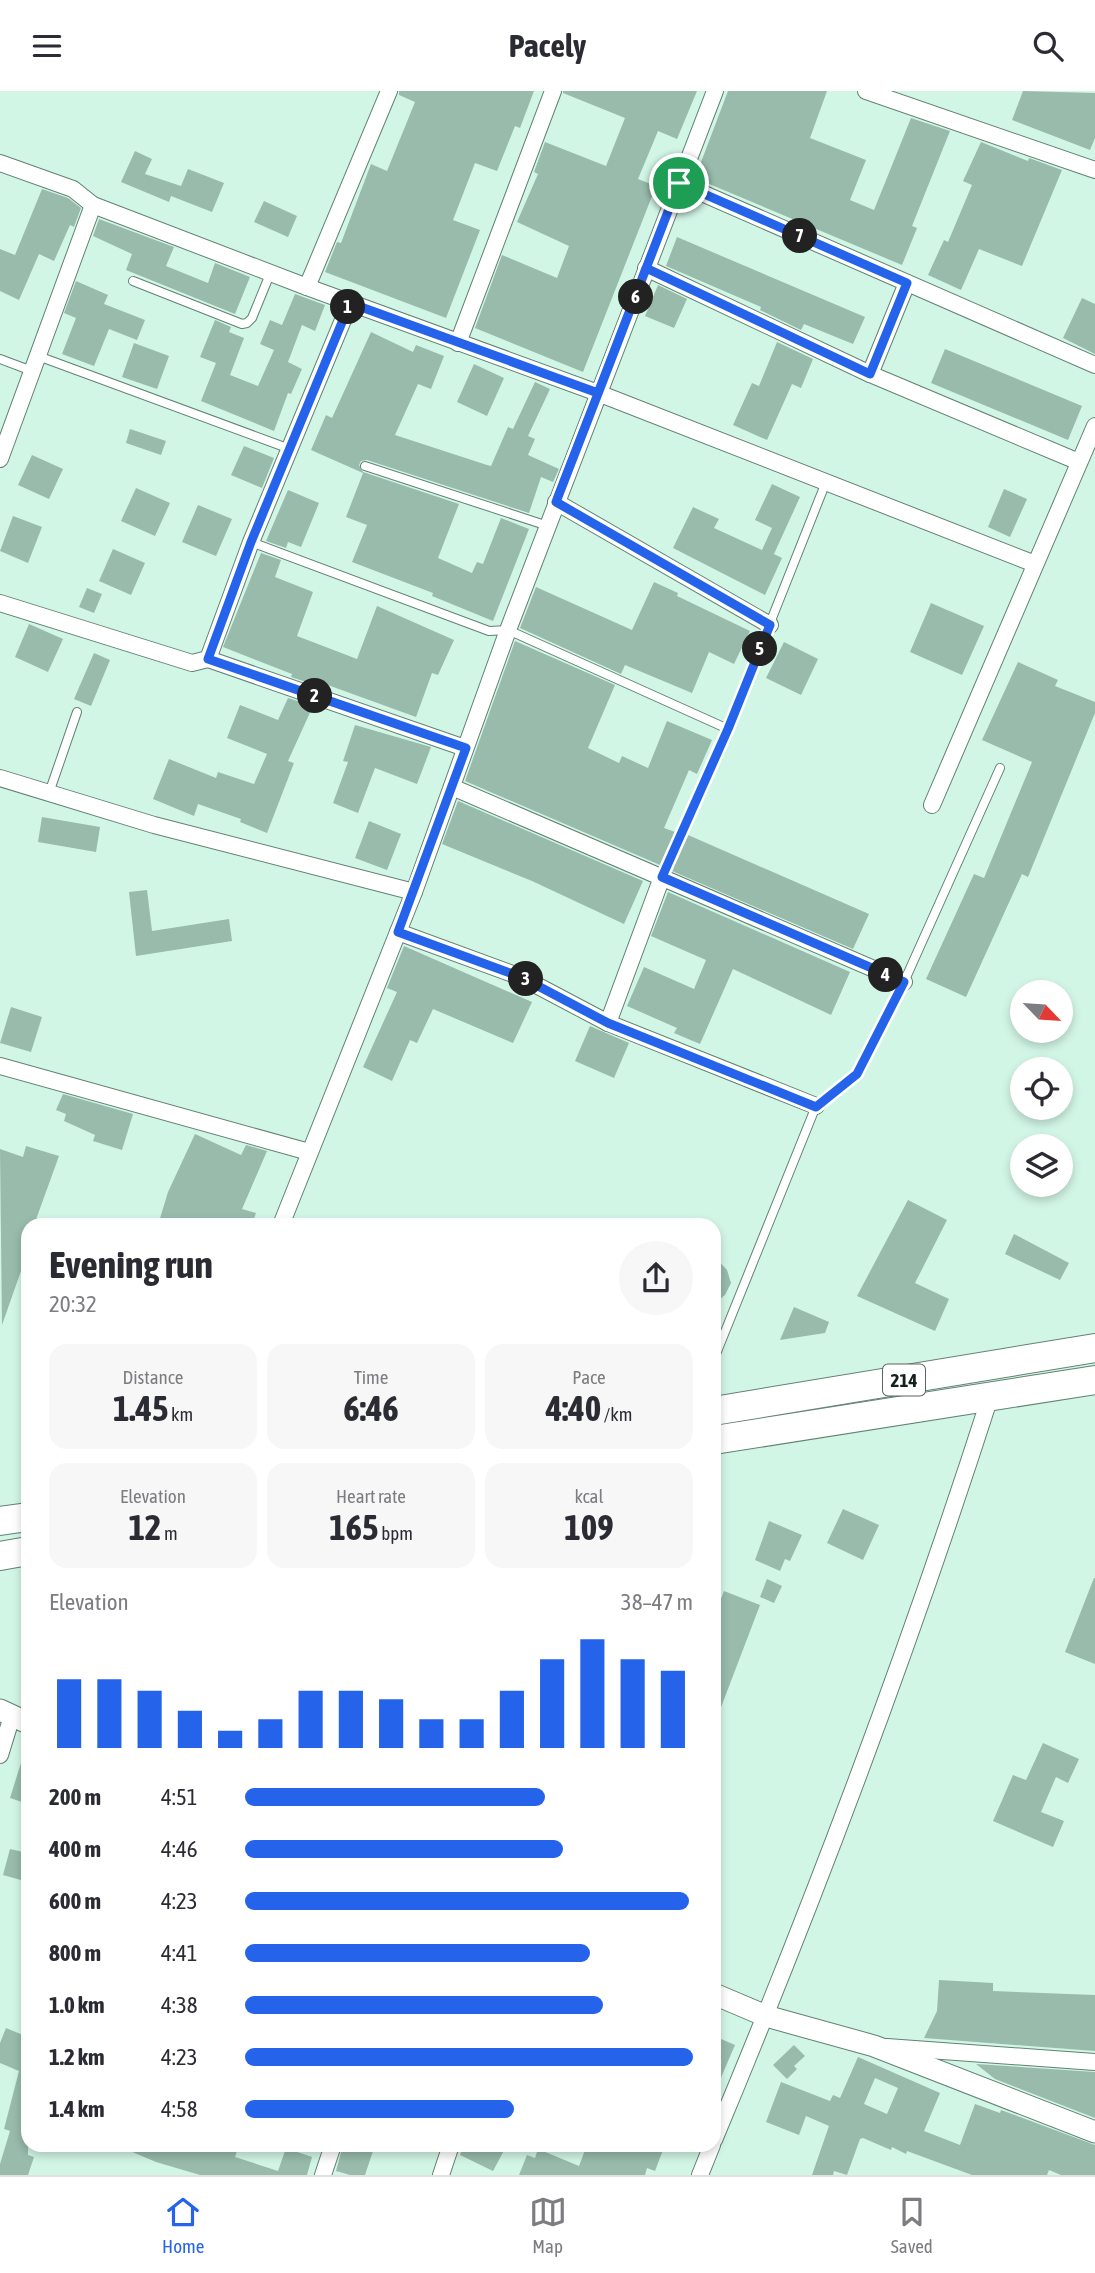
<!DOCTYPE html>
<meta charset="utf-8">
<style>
body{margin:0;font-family:"Asap Condensed",sans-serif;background:#f7f7f7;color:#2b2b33;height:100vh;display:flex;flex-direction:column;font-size:26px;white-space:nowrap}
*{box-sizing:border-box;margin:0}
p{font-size:23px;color:#7c7c81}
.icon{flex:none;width:38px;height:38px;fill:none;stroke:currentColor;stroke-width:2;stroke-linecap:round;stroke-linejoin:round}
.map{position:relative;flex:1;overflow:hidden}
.side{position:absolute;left:21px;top:1127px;width:700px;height:934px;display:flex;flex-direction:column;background:#fff;border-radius:21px;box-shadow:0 4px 10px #0003}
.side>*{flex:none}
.needle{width:46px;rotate:115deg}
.controls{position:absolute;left:1010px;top:889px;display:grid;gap:14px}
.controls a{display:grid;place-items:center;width:63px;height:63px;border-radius:50%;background:#fff;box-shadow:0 4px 10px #0003;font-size:35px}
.pin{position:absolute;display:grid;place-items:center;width:60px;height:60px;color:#fff;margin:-30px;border:4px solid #fff;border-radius:50%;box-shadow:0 2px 7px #0007}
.km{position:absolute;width:35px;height:35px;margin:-18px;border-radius:50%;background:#222;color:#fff;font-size:19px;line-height:35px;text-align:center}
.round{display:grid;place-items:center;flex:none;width:74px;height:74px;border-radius:37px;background:#f7f7f7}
.head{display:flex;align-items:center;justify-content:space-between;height:119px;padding:0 28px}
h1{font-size:38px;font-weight:700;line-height:52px}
.stats{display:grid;grid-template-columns:repeat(3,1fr);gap:10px;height:119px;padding:7px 28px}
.stats div{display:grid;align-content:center;border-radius:18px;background:#f7f7f7;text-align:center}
.stats b{font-size:35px;font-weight:700}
.stats small{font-size:19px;font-weight:400}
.stats p{font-size:19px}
.chart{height:196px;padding:14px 28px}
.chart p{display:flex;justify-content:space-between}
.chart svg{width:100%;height:126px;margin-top:7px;stroke:#2563eb;stroke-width:6}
ul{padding:0 28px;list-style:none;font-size:23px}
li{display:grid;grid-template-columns:112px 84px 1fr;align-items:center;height:52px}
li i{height:18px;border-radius:9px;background:#2563eb}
header{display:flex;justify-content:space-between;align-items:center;height:91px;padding:0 28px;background:#fff;font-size:32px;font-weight:700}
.menu{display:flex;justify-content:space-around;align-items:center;height:98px;border-top:2px solid #e1e1e2;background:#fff;font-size:19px;color:#7c7c81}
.menu a{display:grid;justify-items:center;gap:4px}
.menu .active{color:#2563eb}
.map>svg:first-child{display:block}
.building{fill:#98bbab;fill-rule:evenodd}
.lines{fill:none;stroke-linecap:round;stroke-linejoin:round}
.service-casing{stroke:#618273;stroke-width:10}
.minor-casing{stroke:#618273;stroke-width:18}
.tertiary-casing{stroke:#618273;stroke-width:23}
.trunk-casing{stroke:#618273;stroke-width:30}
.service{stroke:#fff;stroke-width:8}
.minor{stroke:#fff;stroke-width:16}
.tertiary{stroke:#fff;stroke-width:21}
.trunk{stroke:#fff;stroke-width:28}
.route-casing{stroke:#fff;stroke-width:14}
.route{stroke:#2563eb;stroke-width:9}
.labels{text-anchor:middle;stroke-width:5;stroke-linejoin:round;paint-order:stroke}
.shield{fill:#fff;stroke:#5a6460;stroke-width:2}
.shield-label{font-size:19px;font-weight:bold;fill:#14221c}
</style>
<header><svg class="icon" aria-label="menu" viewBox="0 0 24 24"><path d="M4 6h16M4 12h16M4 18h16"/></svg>Pacely<svg class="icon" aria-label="search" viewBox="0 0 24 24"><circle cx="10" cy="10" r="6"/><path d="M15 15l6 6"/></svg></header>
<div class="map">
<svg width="1095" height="2084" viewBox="0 0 1095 2084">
<rect width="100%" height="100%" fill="#d2f6e6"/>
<g class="building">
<polygon points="399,0 534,0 520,37 515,35 497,80 475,72 453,129 480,139 446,227 325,181 337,151 341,152 371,73 387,80 415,11 399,4"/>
<polygon points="563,0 697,0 677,48 658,40 638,88 656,95 583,281 475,237 502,164 557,187 569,155 517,131 538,83 534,81 545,51 606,75 625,27 563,2"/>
<polygon points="728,0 827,0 810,47 866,69 850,109 874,119 911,27 950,40 912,135 917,137 902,174 695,87"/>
<polygon points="1023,0 1095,2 1095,47 1090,59 1012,29"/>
<polygon points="981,51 1028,70 1029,67 1062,79 1022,175 979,158 961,199 928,184 944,149 948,151 972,94 963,90"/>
<polygon points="135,60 152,68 145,83 181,95 188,78 224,92 212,121 171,105 169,111 121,91"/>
<polygon points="42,98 68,107 81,117 74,136 70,134 54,170 39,163 19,209 0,200 0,158 15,164"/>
<polygon points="264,110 297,125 288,146 254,131"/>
<polygon points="99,128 174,156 166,175 208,192 215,172 250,186 235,223 126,179 132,163 93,145"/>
<polygon points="677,146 865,226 853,253 804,233 801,239 760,219 761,216 666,175"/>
<polygon points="76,190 108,204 104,213 145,229 137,249 109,238 94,275 62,263 76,227 64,222"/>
<polygon points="658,194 687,208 674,237 645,225"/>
<polygon points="295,203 325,214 315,240 302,234 288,271 302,278 291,303 288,302 274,340 201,310 216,272 200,266 215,229 231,236 229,241 244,247 230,284 258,295 274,259 260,253 270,229 282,234"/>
<polygon points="1082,207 1095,213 1095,263 1063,247"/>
<polygon points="371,241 413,261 416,254 444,265 431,298 418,293 395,344 487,374 491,375 508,336 513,338 535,291 550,298 528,345 535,348 528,364 559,378 553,391 541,386 529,422 367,369 361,370 359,374 363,381 459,413 438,467 472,482 477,471 483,473 501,427 529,438 493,530 432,505 433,502 352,471 367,434 346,426 363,382 311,359 326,324 332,327"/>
<polygon points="777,251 813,268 801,297 792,293 767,349 733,334 752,292 759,295"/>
<polygon points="134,252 169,265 157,298 122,286"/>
<polygon points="945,258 1082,315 1068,349 931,292"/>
<polygon points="474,273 504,287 487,325 457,311"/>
<polygon points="130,338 166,350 161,364 126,352"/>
<polygon points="244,355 274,367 262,397 231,384"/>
<polygon points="32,364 63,378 49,408 18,394"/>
<polygon points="772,393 800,406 774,463 782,467 765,504 673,457 693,416 719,428 714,437 762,459 772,437 755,429"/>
<polygon points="136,397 170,412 155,445 121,430"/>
<polygon points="1004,398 1027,408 1010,446 988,436"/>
<polygon points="288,399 319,412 301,456 288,451 286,457 266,450"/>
<polygon points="198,414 232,428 216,465 182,451"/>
<polygon points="13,425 42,436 28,472 0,460"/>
<polygon points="113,458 145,472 131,504 99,490"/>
<polygon points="261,462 281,469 275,486 313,501 297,545 357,568 377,515 454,549 438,584 432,582 416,626 325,593 324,597 291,586 292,583 223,556"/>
<polygon points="654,491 678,502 677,505 750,540 734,573 709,561 692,602 625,574 621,583 520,537 536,496 632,539"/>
<polygon points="87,497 102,503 94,522 79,516"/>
<polygon points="931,512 984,535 962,584 910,561"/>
<polygon points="29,533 63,548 48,581 15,566"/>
<polygon points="515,550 615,594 588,657 619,672 622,665 648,677 667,630 712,649 697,683 689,679 664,737 675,741 660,774 465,690"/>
<polygon points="784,551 818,568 801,604 766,587"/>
<polygon points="94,562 110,569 91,615 74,608"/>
<polygon points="1018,571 1058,589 1055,595 1095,611 1095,622 1028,786 1022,783 966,906 926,888 974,783 984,787 1032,671 982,649"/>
<polygon points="288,607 313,615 288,670 294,672 267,742 240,731 241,728 198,713 194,725 153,708 169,668 216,687 218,681 254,693 267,663 227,647 240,614 278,629"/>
<polygon points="355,634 431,656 417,693 375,677 358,722 333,712 348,671 343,670"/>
<polygon points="458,710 643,790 624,833 532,790 442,753"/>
<polygon points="42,726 100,736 96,761 38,751"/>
<polygon points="369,730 401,743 387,779 355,767"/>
<polygon points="688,744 869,823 853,858 672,780"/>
<polygon points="147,799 152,840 229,828 232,850 136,865 129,801"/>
<polygon points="668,801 850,881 831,924 733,878 700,953 674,942 677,937 627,915 644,876 694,898 706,869 651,845"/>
<polygon points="404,855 532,911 513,952 433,918 417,952 410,949 392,990 363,976 397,901 387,897"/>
<polygon points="11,916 42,926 31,961 0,952"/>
<polygon points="590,935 629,952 614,987 575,970"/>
<polygon points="63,1003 133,1023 122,1059 93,1050 95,1044 64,1030 66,1023 56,1019"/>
<polygon points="195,1043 241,1064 246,1054 267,1060 242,1118 256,1122 252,1134 158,1134 168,1101"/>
<polygon points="26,1055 59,1065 34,1134 28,1134 28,1160 2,1234 0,1058 23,1066"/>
<polygon points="908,1109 947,1129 915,1192 949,1208 935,1240 857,1205"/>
<polygon points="1014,1143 1069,1172 1060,1189 1005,1163"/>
<polygon points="714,1165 727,1179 731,1192 725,1204 714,1213"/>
<polygon points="794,1216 829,1231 825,1242 780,1249"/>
<polygon points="843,1418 879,1434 863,1469 827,1452"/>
<polygon points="769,1430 802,1444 790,1470 785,1468 780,1480 755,1469"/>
<polygon points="1094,1487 1095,1487 1095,1573 1065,1561"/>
<polygon points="767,1488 782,1495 774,1512 760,1506"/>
<polygon points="724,1500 760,1514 715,1632 714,1526"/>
<polygon points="1043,1652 1079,1668 1068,1692 1056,1686 1041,1721 1064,1730 1053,1756 993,1730 1013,1684 1026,1689"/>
<polygon points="25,1659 28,1659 28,1713 10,1707"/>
<polygon points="10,1758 28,1762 28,1791 3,1784"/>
<polygon points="939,1889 993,1892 993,1900 1095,1904 1095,1960 924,1947 937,1920"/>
<polygon points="6,1937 28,1946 28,2064 34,2066 28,2084 0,2084 0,2073 10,2040 4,2038 19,1980 0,1972 0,1952"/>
<polygon points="714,1945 735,1954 714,2003"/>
<polygon points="794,1954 805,1965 794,1975 797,1978 787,1988 773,1974"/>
<path d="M858,1966l82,36 -16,38 36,14 15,-41 25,9 1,-3 94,35v30h-34l-12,-5 -2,5h-75l-65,-24 -1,3 -14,-7 -1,3 -28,-12 -3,1 -13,36 -13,-4 -1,4h-21l17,-49 -23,-10 -7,19 -33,-13 15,-40 49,19 3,-6 7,3zM875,1987l23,10 -11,26 -23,-10z"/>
<polygon points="976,1973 1095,1981 1095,2027 995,1988"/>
<polygon points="239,2054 235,2066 278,2080 286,2057 312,2066 307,2084 200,2084 156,2071 118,2055"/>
<polygon points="343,2054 375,2054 365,2084 350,2084 336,2080"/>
<polygon points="464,2054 507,2054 493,2080 460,2064"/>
<polygon points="592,2054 650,2054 663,2059 655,2080 647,2077 645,2084 519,2084 527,2064 535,2067 538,2058 579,2075 585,2059 590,2061"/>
</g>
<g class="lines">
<defs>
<g id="service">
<polyline points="133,190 242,233 247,232 252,227 270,183"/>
<polyline points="38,265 290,358"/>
<polyline points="0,268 32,280"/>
<polyline points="365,375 548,435"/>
<polyline points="251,451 489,540 508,539 728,638"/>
<polyline points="49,702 77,621"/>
<polyline points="662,786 728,638 826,391"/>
<polyline points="714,1268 816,1015 857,983 904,891 1000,677"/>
</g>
<g id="minor">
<polyline points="866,0 1095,79"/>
<polyline points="0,72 73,98 93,114 307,196 598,302 1035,473"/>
<polyline points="679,92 1095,274"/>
<polyline points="646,177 870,283"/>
<polyline points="907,192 870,283 1079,371"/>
<polyline points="307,196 389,0"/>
<polyline points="458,252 553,0"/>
<polyline points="0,368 93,114"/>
<polyline points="556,411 770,534"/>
<polyline points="0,512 192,572 208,568 465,657"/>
<polyline points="208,568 251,451 350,212"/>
<polyline points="0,687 154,734 414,801"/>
<polyline points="452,696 904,891"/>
<polyline points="932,714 1095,335"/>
<polyline points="398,841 521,886 608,932 816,1015"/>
<polyline points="608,932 662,786"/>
<polyline points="0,975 309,1061"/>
<polyline points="281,1134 414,801 508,539 715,0"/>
<polyline points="0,1664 12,1625"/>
<polyline points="887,1956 1095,1971"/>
<path d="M714,2049c102,-244 195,-491 276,-743"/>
<polyline points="323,2084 333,2054"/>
<polyline points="441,2084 451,2054"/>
<polyline points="700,2084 712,2054"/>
</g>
<g id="tertiary">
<polyline points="0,1619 28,1632"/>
<polyline points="714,1903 766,1925 874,1955 1095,2041"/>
</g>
<g id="trunk">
<polyline points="714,1320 1095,1257"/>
<polyline points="714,1349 1095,1289"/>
<polyline points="0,1430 28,1426"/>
<polyline points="0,1465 28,1460"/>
</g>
</defs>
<use href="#service" class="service-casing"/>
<use href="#minor" class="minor-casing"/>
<use href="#tertiary" class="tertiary-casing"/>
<use href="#trunk" class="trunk-casing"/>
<use href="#service" class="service"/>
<use href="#minor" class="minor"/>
<use href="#tertiary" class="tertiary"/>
<use href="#trunk" class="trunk"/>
</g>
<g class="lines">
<defs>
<path id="route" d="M679,92c-27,70 -54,140 -81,210l-248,-90 -99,239 -43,117 258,89 -68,184 123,45 87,46 208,84 41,-33 47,-92 -242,-105 66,-148 42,-104 -214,-123c30,-78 61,-156 90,-234l224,106 37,-91 -228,-100"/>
</defs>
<use href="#route" class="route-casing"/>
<use href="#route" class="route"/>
</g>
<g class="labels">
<rect class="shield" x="883" y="1273.5" width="42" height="31" rx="5"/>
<g class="shield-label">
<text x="904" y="1296">214</text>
</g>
</g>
</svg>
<div class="controls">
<a><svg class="needle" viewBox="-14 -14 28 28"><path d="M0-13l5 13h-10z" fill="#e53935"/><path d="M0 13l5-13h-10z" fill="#7c7c81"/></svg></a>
<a><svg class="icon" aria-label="locate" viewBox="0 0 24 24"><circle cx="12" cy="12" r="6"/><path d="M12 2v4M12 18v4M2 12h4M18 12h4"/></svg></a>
<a><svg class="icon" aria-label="layers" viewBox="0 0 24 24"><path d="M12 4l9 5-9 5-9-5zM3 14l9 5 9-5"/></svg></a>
</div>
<div class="pin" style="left:679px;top:92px;background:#1e9e55"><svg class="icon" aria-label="arrive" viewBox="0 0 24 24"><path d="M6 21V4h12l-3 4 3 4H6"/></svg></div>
<b class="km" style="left:348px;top:216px">1</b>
<b class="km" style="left:315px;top:605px">2</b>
<b class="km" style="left:526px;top:888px">3</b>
<b class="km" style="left:886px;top:884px">4</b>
<b class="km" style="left:760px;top:558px">5</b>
<b class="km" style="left:636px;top:206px">6</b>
<b class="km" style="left:800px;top:145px">7</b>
<section class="side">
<div class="head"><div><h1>Evening run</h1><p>20:32</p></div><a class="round"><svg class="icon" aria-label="share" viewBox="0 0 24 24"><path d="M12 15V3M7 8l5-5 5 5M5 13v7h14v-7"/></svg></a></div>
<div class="stats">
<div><p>Distance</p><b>1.45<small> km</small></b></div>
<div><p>Time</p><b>6:46</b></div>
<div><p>Pace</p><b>4:40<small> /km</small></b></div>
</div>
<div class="stats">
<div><p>Elevation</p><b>12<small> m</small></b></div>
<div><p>Heart rate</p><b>165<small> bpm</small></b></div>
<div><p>kcal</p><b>109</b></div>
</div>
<div class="chart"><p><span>Elevation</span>38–47 m</p>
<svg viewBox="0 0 160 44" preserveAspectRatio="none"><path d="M5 44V20M15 44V20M25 44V24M35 44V31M45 44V38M55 44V34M65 44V24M75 44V24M85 44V27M95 44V34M105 44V34M115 44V24M125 44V13M135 44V6M145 44V13M155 44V17"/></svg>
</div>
<ul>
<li><b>200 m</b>4:51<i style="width:67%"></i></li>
<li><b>400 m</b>4:46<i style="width:71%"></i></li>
<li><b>600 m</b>4:23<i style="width:99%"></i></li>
<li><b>800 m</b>4:41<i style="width:77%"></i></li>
<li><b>1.0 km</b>4:38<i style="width:80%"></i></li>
<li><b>1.2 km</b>4:23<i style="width:100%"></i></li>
<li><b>1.4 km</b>4:58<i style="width:60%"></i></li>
</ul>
</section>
</div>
<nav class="menu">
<a class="active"><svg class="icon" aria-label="home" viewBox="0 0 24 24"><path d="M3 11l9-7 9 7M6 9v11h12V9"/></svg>Home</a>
<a><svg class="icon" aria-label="map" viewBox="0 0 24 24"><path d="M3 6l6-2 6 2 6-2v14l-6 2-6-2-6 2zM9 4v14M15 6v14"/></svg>Map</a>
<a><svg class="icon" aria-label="saved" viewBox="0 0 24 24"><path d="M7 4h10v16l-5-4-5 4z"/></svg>Saved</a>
</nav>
